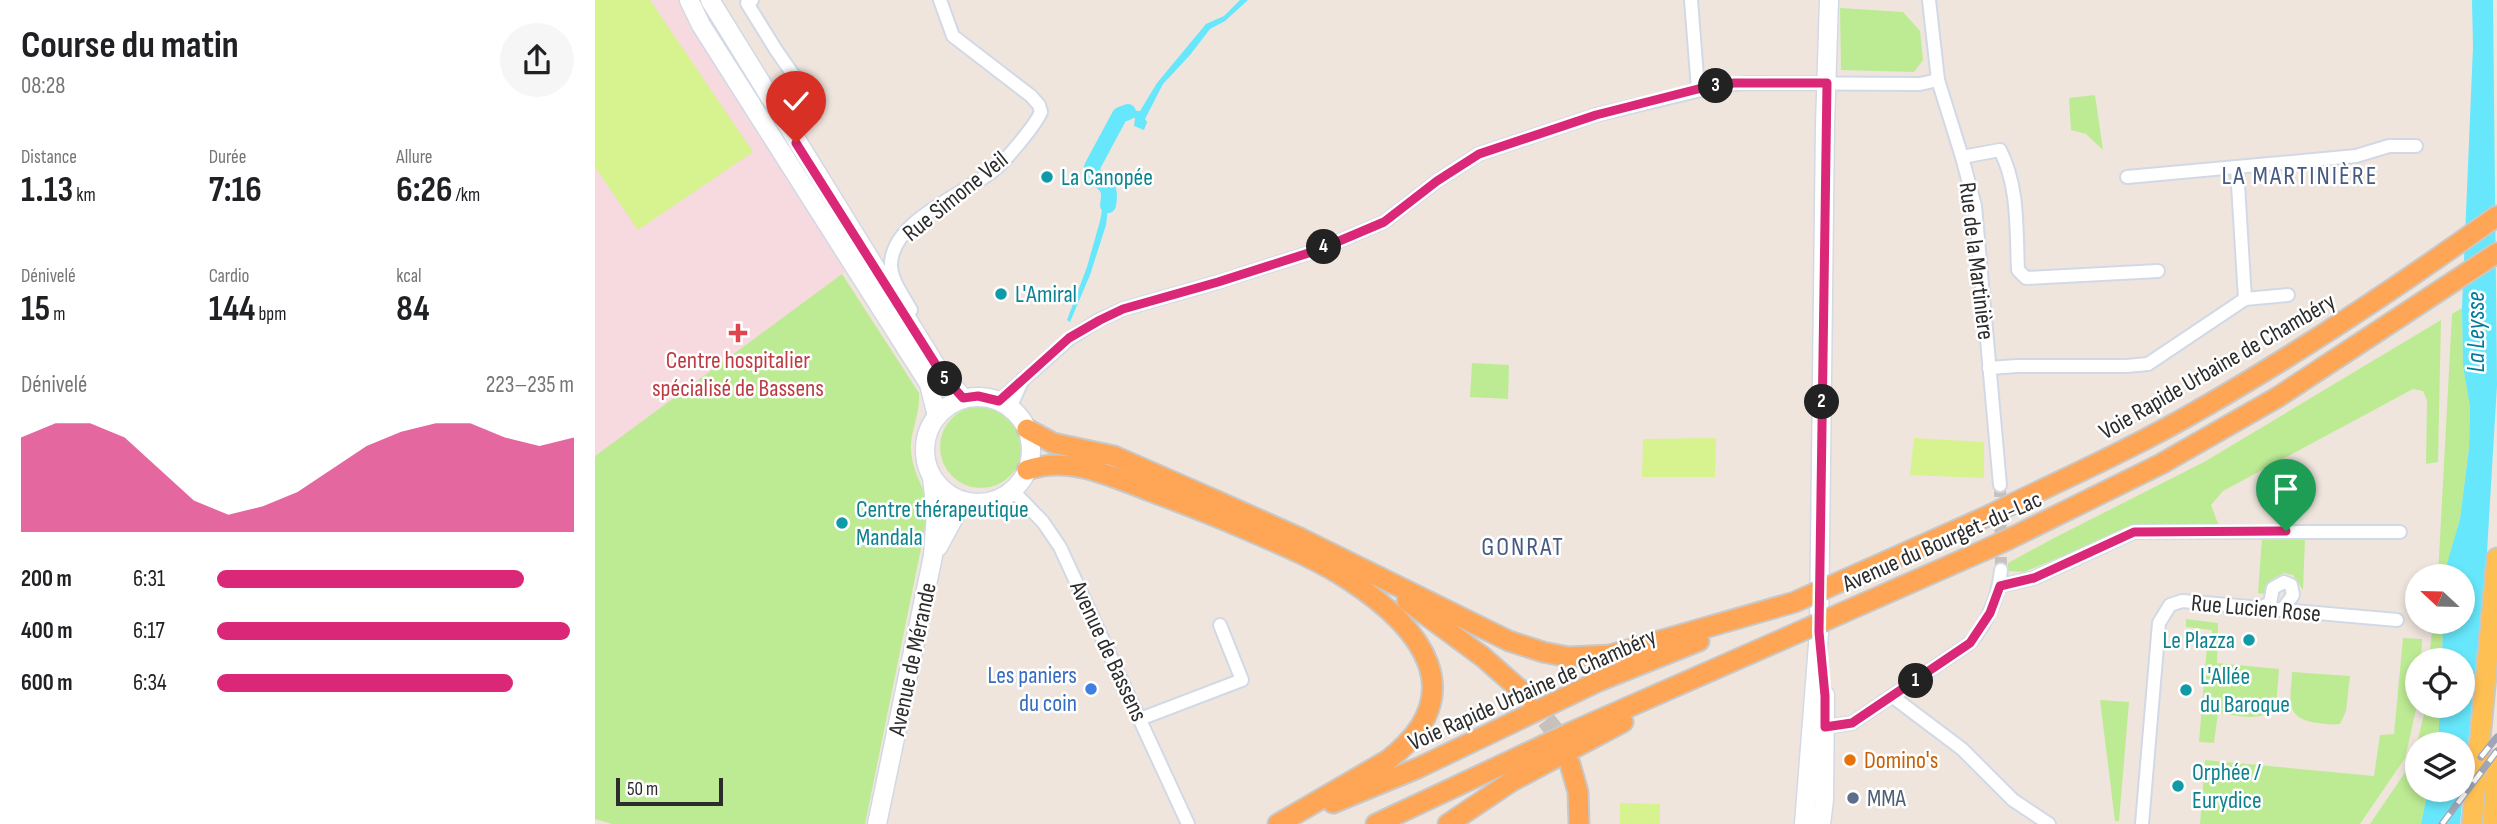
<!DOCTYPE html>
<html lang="fr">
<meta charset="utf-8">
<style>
body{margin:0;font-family:"Sofia Sans Condensed",sans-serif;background:#f6f6f6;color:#202124;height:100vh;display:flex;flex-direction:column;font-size:26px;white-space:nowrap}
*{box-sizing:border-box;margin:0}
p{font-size:23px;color:#757577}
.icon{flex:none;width:38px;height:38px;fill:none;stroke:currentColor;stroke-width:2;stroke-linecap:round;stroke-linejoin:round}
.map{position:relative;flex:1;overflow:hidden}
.panel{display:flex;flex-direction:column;background:#fff;width:595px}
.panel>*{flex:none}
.needle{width:46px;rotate:292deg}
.fabs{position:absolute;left:1810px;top:564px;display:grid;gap:14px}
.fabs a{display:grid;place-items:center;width:70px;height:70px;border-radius:50%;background:#fff;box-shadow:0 4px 10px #0003;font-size:35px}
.scale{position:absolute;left:21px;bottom:18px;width:107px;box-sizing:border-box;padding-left:7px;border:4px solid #2c2c2c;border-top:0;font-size:19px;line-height:24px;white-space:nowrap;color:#2c2c2c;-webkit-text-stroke:5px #fff;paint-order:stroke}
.pin{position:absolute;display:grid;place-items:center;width:60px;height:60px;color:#fff;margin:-72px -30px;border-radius:50% 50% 50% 0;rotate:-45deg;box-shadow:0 0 7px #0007}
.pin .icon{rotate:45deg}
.km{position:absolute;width:35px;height:35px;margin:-18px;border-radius:50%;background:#222;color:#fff;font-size:19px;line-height:35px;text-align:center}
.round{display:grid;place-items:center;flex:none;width:74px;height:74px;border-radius:37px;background:#f6f6f6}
.summary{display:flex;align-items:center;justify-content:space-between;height:119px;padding:0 21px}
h1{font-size:38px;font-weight:700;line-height:52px}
.stats{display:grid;grid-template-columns:repeat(3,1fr);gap:10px;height:119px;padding:7px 21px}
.stats div{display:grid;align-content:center}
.stats b{font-size:35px;font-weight:700}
.stats small{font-size:19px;font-weight:400}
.stats p{font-size:19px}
.chart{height:196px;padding:14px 21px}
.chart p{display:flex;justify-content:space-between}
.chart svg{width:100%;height:126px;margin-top:7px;fill:#db2777;opacity:.7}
ul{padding:0 21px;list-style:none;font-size:23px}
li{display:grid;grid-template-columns:112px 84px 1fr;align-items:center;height:52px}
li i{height:18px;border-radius:9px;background:#db2777}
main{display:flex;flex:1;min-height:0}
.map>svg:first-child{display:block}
.medical{fill:#f6dadf}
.green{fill:#bdeb94}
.pitch{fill:#d6f38f}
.water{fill:#66e7fb}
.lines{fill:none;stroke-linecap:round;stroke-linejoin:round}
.canal{stroke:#66e7fb;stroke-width:16}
.minor-tunnel{stroke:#c8c0ba;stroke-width:12;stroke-dasharray:12 6;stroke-linecap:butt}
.trunk-tunnel{stroke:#c8c0ba;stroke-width:19;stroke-dasharray:19 10;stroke-linecap:butt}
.minor-casing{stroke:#d2d9e6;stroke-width:16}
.secondary-casing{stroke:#d2d9e6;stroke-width:21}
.primary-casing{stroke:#c8c8c8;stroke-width:23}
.trunk-casing{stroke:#c8c8c8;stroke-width:23}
.minor{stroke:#fff;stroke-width:12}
.secondary{stroke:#fff;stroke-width:18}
.primary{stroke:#ffc053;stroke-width:19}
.trunk{stroke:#ffa656;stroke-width:19}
.rail-casing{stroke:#9fa6b8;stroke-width:7}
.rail{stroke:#fff;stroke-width:4.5;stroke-dasharray:13;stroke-linecap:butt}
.trunk-bridge-casing{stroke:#c8c8c8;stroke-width:23;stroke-linecap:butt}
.trunk-bridge{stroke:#ffa656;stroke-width:19}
.route-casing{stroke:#fff;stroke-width:14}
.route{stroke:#db2777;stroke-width:9}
.culture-dot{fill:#0f9aa8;stroke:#fff;stroke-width:2.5}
.health-dot{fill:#e0444e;stroke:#fff;stroke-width:2.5}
.shop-dot{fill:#3f7fe0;stroke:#fff;stroke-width:2.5}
.food-dot{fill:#e8710a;stroke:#fff;stroke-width:2.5}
.service-dot{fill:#5c6f8a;stroke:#fff;stroke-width:2.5}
.labels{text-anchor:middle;stroke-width:5;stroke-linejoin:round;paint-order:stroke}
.culture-label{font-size:24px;fill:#0d838f;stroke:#fff;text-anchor:start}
.street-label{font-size:24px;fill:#2c2c2c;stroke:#fff}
.health-label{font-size:24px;fill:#be3a42;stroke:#fff}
.shop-label{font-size:24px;fill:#366cbe;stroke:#fff;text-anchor:end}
.food-label{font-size:24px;fill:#c56008;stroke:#fff;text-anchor:start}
.service-label{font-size:24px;fill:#4e5e75;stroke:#fff;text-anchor:start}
.neighbourhood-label{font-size:26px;letter-spacing:2px;fill:#475a83;stroke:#fff}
.water-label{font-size:26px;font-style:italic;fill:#027c9d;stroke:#fff}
</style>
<main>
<section class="panel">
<div class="summary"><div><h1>Course du matin</h1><p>08:28</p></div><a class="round"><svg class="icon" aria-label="share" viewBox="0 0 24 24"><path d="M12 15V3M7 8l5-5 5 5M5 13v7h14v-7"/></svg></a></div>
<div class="stats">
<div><p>Distance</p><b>1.13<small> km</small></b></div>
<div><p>Durée</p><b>7:16</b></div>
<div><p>Allure</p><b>6:26<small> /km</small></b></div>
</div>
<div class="stats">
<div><p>Dénivelé</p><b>15<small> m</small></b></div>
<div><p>Cardio</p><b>144<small> bpm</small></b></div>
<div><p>kcal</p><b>84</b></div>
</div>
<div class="chart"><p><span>Dénivelé</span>223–235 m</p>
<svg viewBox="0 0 160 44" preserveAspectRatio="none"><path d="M0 44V11L10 6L20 6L30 11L40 22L50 33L60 38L70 35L80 30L90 22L100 14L110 9L120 6L130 6L140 11L150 14L160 11V44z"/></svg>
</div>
<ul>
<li><b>200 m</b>6:31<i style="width:86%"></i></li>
<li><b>400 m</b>6:17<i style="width:99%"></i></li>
<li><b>600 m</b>6:34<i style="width:83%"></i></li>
</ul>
</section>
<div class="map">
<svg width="1902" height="824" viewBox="0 0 1902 824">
<rect width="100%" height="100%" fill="#efe5dd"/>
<polygon class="medical" points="0,0 94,0 256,267 247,274 324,393 288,585 0,489"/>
<g class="green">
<polygon points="1245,8 1308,12 1325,31 1328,60 1319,72 1246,70"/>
<polygon points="1500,95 1508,150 1491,134 1476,130 1474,98"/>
<path d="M247,274l77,119c1,16 -4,28 -7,43 -5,25 8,46 18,68l-65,320h-253l-17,-5v-363z"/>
<polygon points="1867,308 1868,366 1875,404 1874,448 1865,519 1849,576 1843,576 1857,314"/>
<polygon points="1846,320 1843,462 1831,464 1832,400 1828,391 1818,389 1628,491 1616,505 1624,526 1540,526 1429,572 1413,571 1413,563 1459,538 1609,462"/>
<polygon points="877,363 914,365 913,399 875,397"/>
<circle cx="386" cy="447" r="41"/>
<polygon points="1667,538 1710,539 1708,590 1698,575 1689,573 1679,578 1668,594 1663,593"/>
<path d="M1591,619l32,4 -1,40 62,6 -3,36c-11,19 -40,10 -58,8l-4,30 -15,-1 8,-96h4l1,-16 -26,-3z"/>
<polygon points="1838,621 1848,621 1847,660 1834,660"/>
<polygon points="1808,638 1827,639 1826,660 1822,660 1822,705 1810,758 1765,824 1605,824 1610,760 1779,776 1785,735 1799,734"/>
<path d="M1697,672l58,4 -4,35 -6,13c-7,1 -15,0 -22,-1 -35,-4 -27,-24 -26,-51z"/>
<polygon points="1505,700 1534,702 1524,821 1520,821"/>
<polygon points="1831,705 1845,705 1843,744 1822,744"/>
<polygon points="1822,744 1822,789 1833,789 1826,824 1775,824 1813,768"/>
</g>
<g class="pitch">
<polygon points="0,0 55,0 158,152 43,230 0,167"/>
<polygon points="1121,438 1120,477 1047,477 1048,439"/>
<polygon points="1319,438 1389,442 1389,478 1315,475"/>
<polygon points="1025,803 1065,804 1065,824 1025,824"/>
</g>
<g class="water">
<polygon points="645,0 653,0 630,21 615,29 595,55 568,84 550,119 552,122 549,130 539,126 540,118 527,116 520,130 518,129 524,113 531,110 545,111 562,83 611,24 629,16"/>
<polygon points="1877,0 1898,0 1902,385 1892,552 1865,824 1826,824 1833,789 1867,789 1867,744 1843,744 1845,705 1867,705 1867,660 1847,660 1848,621 1867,621 1867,576 1849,574 1865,519 1874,448 1875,406 1868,366 1867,308 1878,47"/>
<polygon points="518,172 523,176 514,199 511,225 495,275 475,322 472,320 492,267 505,221 511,189"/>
</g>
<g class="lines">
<path class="canal" d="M513,205c3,-15 0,-21 -14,-28l-2,-10 28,-52 8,-3"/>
<polyline class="minor-tunnel" points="1405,485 1406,570"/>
<polyline class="trunk-tunnel" points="933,697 959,730 971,753"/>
<defs>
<g id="minor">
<polyline points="157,0 152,3 181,50 206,86"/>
<polyline points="1096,0 1103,89"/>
<polyline points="1334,0 1343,80 1367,157 1380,206 1405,485"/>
<path d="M1367,157l38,-7c19,37 16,79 18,120l8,8 132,-7"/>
<polyline points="1532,177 1761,156 1794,146 1821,146"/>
<polyline points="1650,299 1693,295"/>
<path d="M316,310c-7,-13 -19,-28 -20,-44 -1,-45 72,-71 103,-96 12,-10 41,-44 47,-58l-2,-7 -8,-9 -78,-60 -13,-36"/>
<polyline points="1394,368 1422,366 1531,366 1553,364 1650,299 1642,168"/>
<polyline points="404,401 474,339 504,320 528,309 623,282 723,250 789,222 842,181 884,154 1001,115 1127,85 1153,83 1325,84 1343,80"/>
<polyline points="415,408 428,379"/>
<polyline points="417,490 448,522 465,547 593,824"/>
<polyline points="1404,586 1439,578 1539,532 1805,532"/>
<polyline points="1665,608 1675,603 1678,588 1689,582 1696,585 1698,595 1687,610"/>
<polyline points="1298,697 1367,749 1418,800 1454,824"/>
<polyline points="545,719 647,680 625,625"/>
<path d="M1224,728l33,-5 118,-80c18,-22 28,-44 31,-73"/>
<polyline points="1547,824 1564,623 1575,605 1587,601 1802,620"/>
</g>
<g id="secondary">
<polyline points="94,0 106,25 334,384 342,416"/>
<polyline points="115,0 343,369 368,398"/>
<circle cx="383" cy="450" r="53"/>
<polyline points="343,547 368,501"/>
<polyline points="282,824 338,556 341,514 337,477"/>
<polyline points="1209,824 1224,632 1230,125 1234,0"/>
<polyline points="1226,824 1229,800 1230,695"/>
</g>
<g id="primary">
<polyline points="1877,824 1902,558"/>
<polyline points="1898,824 1902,760"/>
</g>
<g id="trunk">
<polyline points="432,429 458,443 519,456 622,501 705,538 914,641 948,652 973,657 1015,655 1200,602"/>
<path d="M432,470c42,-15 83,6 123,21 26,10 53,20 79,31 41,18 83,34 120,58 72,47 125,114 39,180l-110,64"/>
<path d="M1415,505c65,-31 131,-61 194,-98 101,-58 198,-123 293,-191"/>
<polyline points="1414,539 1566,464 1683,397 1902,253"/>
<polyline points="1247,581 1395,515"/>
<polyline points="812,601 888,657 932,696"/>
<polyline points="1247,613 1392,549"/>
<polyline points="975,764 983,792 984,824"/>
<polyline points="738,803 823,768 1004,681 1104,641"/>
<polyline points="781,824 979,731 1202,633"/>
<polyline points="853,824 917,781 1028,722"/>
</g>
</defs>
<use href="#minor" class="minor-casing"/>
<use href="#secondary" class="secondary-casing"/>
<use href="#primary" class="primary-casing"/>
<use href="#trunk" class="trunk-casing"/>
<use href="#minor" class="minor"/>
<use href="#secondary" class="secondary"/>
<use href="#primary" class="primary"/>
<use href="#trunk" class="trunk"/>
<defs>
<g id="rail">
<polyline points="1886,757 1902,737"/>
<polyline points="1847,824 1902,751"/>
</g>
</defs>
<use href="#rail" class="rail-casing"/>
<use href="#rail" class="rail"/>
<defs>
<g id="trunk-bridge">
<polyline points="1395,515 1415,505"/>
<polyline points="1392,549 1414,539"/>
<polyline points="1202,601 1247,581"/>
<polyline points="1202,633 1247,613"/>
</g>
</defs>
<use href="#trunk-bridge" class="trunk-bridge-casing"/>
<use href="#trunk-bridge" class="trunk-bridge"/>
</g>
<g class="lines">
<defs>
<polyline id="route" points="201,143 348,376 368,398 383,396 404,401 474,338 505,320 528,309 623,282 723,250 789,222 842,181 884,154 1001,115 1103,89 1139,83 1232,83 1224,632 1230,696 1230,727 1257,723 1375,643 1395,613 1405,586 1439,578 1539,532 1691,531"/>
</defs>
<use href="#route" class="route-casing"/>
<use href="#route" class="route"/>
</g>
<g class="culture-dot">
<circle cx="452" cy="177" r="7"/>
<circle cx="406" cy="294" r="7"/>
<circle cx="247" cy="523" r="7"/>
<circle cx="1654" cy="640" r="7"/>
<circle cx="1591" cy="690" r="7"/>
<circle cx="1583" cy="786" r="7"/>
</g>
<path class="health-dot" d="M139.5 322.5h7v7h7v7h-7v7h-7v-7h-7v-7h7z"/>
<circle class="shop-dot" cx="496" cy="689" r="7"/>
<circle class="food-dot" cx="1255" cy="760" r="7"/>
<circle class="service-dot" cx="1258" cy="798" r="7"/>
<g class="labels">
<g class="culture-label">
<text x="466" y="185">La Canopée</text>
<text x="420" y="302">L'Amiral</text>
<text x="261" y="517">Centre thérapeutique<tspan x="261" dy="28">Mandala</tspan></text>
<text x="1640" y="648" text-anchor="end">Le Plazza</text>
<text x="1605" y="684">L'Allée<tspan x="1605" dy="28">du Baroque</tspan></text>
<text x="1597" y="780">Orphée /<tspan x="1597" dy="28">Eurydice</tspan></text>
</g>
<g class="street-label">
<text transform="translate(360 196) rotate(-39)" y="8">Rue Simone Veil</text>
<text transform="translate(1382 261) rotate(83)" y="8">Rue de la Martinière</text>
<text transform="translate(1622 366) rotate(-30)" y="8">Voie Rapide Urbaine de Chambéry</text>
<text transform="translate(1347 541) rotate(-24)" y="8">Avenue du Bourget-du-Lac</text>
<text transform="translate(1661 608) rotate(5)" y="8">Rue Lucien Rose</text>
<text transform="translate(514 651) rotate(65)" y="8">Avenue de Bassens</text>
<text transform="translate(317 659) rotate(-78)" y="8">Avenue de Mérande</text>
<text transform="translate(937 689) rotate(-24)" y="8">Voie Rapide Urbaine de Chambéry</text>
</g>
<g class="health-label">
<text x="143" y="368">Centre hospitalier<tspan x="143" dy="28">spécialisé de Bassens</tspan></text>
</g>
<g class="shop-label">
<text x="482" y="683">Les paniers<tspan x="482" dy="28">du coin</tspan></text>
</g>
<g class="food-label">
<text x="1269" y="768">Domino's</text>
</g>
<g class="service-label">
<text x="1272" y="806">MMA</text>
</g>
<g class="neighbourhood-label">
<text x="1705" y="184">LA MARTINIÈRE</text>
<text x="928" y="555">GONRAT</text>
</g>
<g class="water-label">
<text transform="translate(1880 332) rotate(-90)" y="9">La Leysse</text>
</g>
</g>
</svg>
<div class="fabs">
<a><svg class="needle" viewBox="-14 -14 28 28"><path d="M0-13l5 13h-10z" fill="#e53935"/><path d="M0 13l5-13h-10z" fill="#757577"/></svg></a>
<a><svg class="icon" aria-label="locate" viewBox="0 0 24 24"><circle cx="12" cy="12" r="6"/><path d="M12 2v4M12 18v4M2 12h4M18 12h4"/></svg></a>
<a><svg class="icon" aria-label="layers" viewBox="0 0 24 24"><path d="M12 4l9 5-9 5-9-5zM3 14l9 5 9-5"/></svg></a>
</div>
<div class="scale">50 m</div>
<div class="pin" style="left:1691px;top:531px;background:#1e9e55"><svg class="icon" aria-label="arrive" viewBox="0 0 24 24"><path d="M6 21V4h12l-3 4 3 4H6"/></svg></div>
<div class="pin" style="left:201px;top:143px;background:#d93025"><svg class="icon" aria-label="check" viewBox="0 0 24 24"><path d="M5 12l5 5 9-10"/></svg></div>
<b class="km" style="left:1321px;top:681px">1</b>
<b class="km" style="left:1227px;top:402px">2</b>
<b class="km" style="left:1121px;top:86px">3</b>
<b class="km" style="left:729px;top:247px">4</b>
<b class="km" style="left:350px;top:379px">5</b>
</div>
</main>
